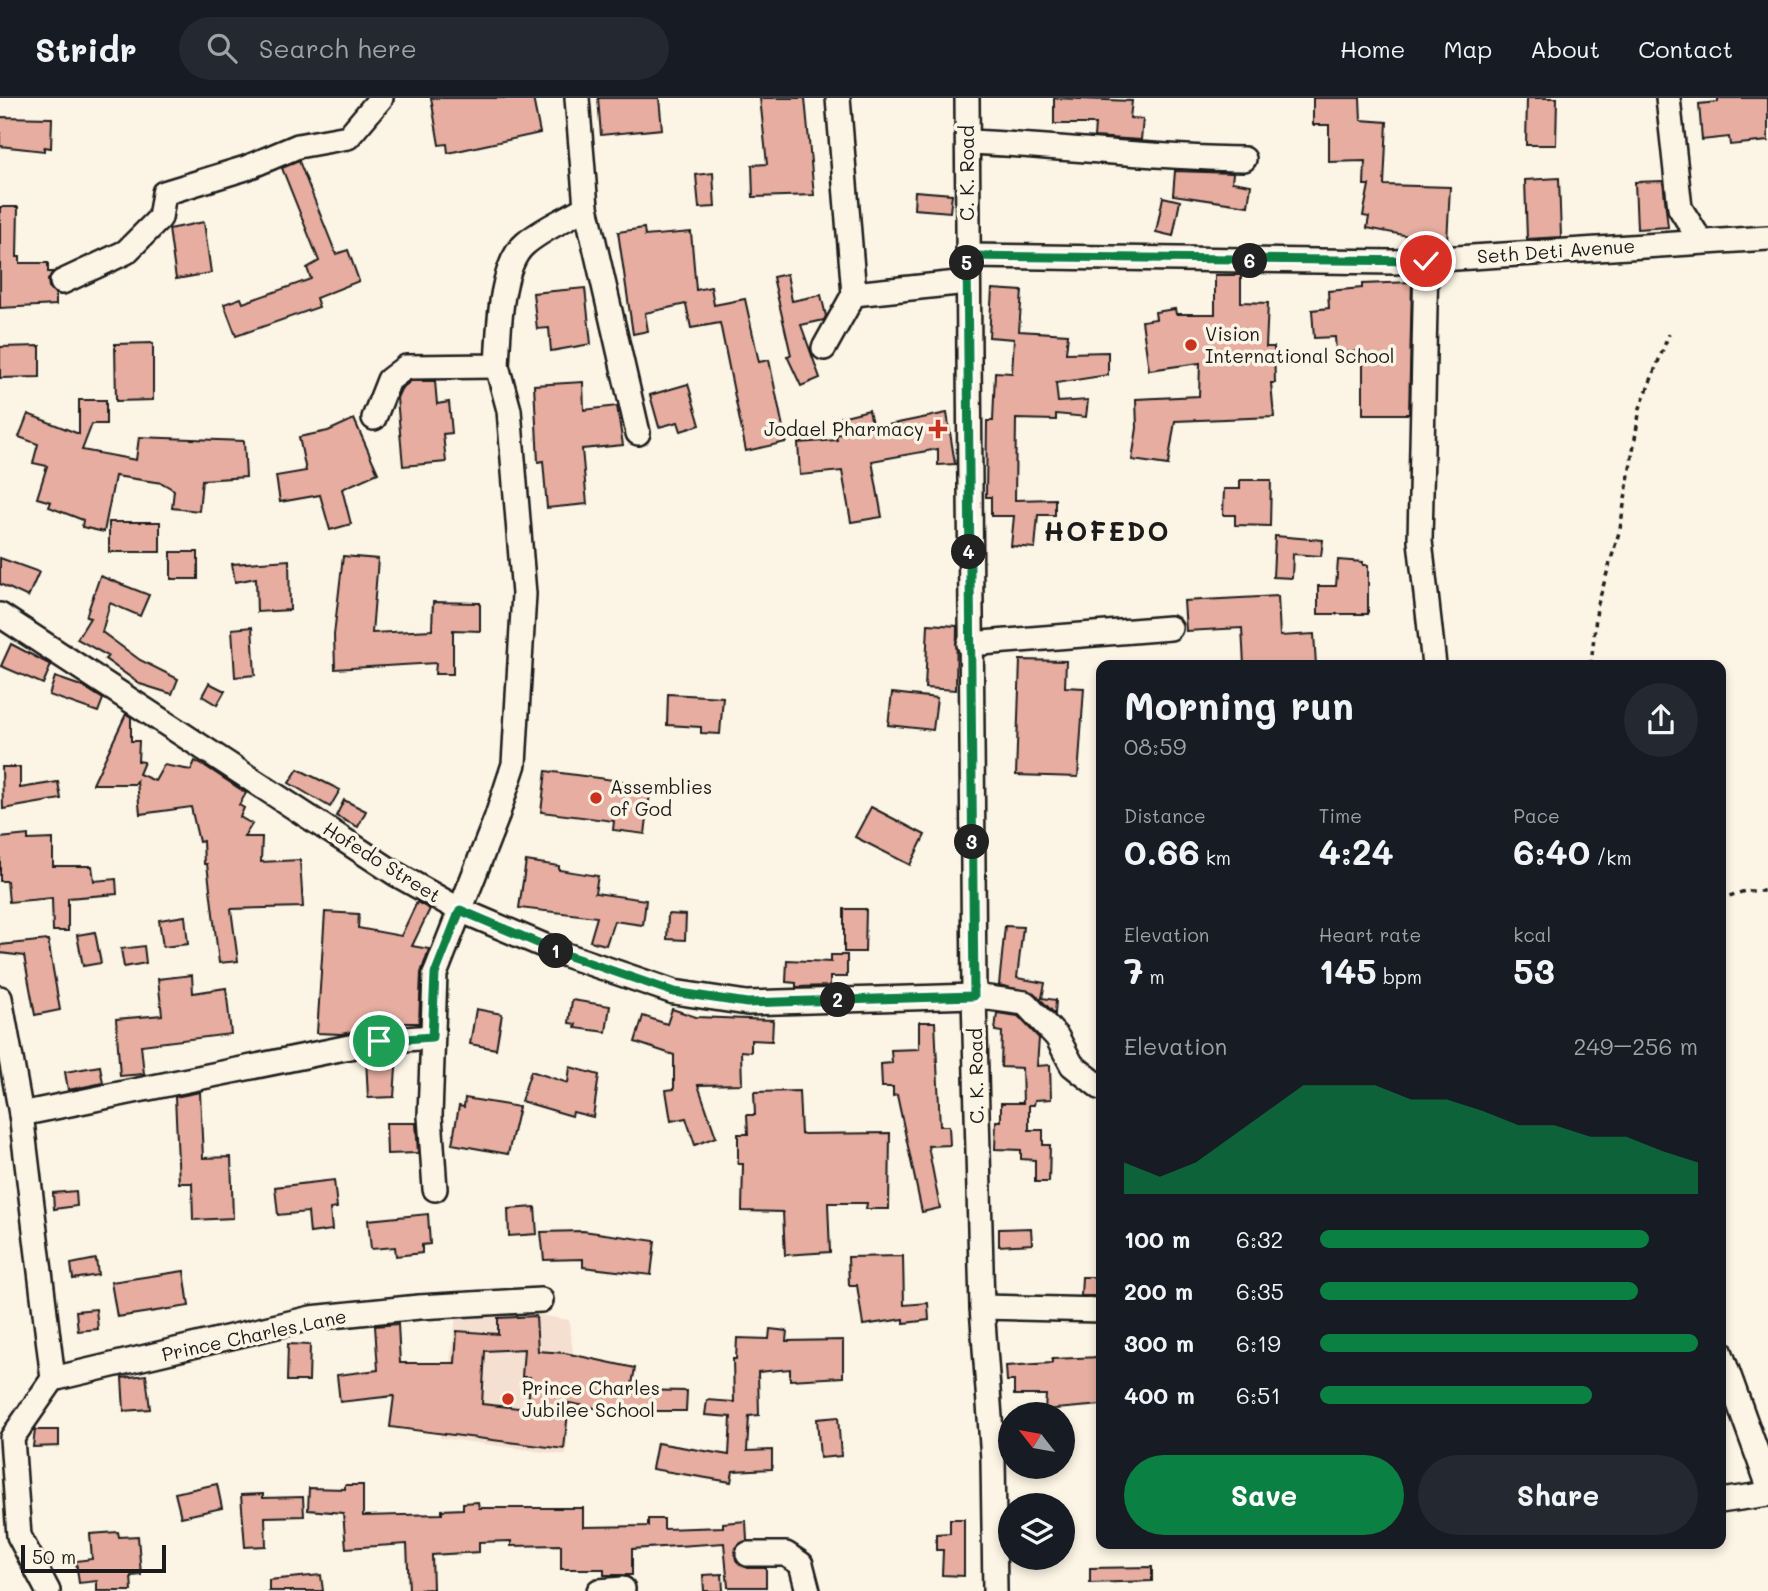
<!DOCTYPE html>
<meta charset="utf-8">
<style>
body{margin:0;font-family:Mali,sans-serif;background:#242831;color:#f1f3f6;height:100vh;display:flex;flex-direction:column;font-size:26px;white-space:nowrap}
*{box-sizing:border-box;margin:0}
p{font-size:23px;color:#9ea1a6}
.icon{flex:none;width:38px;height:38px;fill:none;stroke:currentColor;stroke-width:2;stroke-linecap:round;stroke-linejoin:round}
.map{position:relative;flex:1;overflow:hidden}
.drawer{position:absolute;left:1096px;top:562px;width:630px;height:889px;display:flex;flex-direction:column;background:#171b24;border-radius:14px;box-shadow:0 4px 10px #0003}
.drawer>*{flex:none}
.needle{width:46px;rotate:301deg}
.controls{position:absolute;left:998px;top:1304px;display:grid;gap:14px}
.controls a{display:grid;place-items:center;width:77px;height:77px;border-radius:50%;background:#171b24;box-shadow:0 4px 10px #0003;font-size:35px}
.scale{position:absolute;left:21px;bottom:18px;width:145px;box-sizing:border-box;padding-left:7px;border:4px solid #1c1c1c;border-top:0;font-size:19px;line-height:24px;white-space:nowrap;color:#1c1c1c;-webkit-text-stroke:5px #fcf5e5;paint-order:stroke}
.pin{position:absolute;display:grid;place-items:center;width:60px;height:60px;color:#fff;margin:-30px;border:4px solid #fff;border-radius:50%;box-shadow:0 2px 7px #0007}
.km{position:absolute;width:35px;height:35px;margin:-18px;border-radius:50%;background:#222;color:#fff;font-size:19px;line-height:35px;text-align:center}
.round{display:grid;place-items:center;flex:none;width:74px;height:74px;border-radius:37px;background:#242831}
.head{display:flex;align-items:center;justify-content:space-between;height:119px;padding:0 28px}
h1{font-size:38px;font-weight:700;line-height:52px}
.metrics{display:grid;grid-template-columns:repeat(3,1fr);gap:10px;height:119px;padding:7px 28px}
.metrics div{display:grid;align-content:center}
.metrics b{font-size:35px;font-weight:700}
.metrics small{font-size:19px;font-weight:400}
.metrics p{font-size:19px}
.chart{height:196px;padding:14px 28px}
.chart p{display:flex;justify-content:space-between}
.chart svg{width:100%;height:126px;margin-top:7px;fill:#0b8043;opacity:.7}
.action{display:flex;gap:14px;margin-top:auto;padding:14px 28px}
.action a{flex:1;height:80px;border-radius:42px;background:#0b8043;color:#fff;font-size:28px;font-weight:700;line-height:80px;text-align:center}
.action a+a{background:#242831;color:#f1f3f6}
ul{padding:0 28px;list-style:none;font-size:23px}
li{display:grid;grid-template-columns:112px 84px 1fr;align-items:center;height:52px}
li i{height:18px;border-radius:9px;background:#0b8043}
header{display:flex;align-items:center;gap:42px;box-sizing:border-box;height:98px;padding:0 35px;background:#171b24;border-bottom:2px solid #363941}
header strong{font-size:33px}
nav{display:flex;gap:38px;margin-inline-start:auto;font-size:24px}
.search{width:490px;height:63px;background:#242831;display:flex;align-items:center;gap:18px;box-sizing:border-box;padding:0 24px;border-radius:38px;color:#9ea1a6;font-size:26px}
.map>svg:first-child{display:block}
.built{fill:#f5dfd0}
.building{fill:#e6ada0;stroke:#1c1c1c;stroke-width:2;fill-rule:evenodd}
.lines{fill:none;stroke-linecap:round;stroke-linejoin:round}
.minor-casing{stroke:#1c1c1c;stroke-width:28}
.path{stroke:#1c1c1c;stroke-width:3.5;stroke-dasharray:5 5;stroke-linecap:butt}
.minor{stroke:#fcf5e5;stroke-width:23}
.route-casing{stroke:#fff;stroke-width:14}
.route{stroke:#0b8043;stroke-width:9}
.poi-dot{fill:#c8321e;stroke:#fcf5e5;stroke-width:2.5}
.labels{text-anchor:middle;stroke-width:7;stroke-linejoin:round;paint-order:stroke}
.street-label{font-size:19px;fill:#1c1c1c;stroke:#fcf5e5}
.poi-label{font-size:19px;fill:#1c1c1c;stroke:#fcf5e5;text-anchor:start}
.district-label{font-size:26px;font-weight:bold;letter-spacing:2px;fill:#1c1c1c;stroke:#fcf5e5}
</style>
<header>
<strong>Stridr</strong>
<div class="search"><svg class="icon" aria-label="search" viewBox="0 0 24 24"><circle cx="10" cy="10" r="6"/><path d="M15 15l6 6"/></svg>Search here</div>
<nav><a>Home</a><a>Map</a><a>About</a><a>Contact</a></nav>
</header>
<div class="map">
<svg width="1768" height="1493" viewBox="0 0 1768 1493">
<rect width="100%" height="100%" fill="#fcf5e5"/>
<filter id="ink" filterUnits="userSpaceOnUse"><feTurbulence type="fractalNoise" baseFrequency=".0143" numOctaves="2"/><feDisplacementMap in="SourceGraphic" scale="14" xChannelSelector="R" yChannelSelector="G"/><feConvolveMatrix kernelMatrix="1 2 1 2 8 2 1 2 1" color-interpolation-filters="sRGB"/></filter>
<g filter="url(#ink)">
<polygon class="built" points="533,1216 569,1222 574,1263 566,1357 440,1340 456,1219"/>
<g class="building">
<polygon points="431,0 533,0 540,35 448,55 447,46 439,47"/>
<polygon points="598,0 659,0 662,31 601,37"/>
<polygon points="760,0 805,0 814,97 753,99 752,67 767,66"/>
<polygon points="1054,0 1132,3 1130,20 1143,21 1141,42 1094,39 1095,26 1054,26"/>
<polygon points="1313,0 1360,0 1361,22 1387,24 1384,87 1450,89 1447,144 1409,142 1409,138 1367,130 1369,119 1363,118 1369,87 1364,87 1365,63 1329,64 1329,27 1313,27"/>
<polygon points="1527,0 1557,0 1556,47 1526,47"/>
<polygon points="1718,0 1768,0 1768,43 1730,47 1729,39 1702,42 1699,6 1718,4"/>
<polygon points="0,19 52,20 51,50 44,49 44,53 0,48"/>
<polygon points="299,63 336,156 348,152 359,183 316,200 319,209 236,238 224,206 241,200 243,205 311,181 307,170 319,163 282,70"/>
<polygon points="1175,73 1233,75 1232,84 1251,87 1248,108 1173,97"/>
<polygon points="713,75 715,109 699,110 696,77"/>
<polygon points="1559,80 1561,139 1527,141 1525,82"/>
<polygon points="1663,83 1668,129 1637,131 1635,84"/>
<polygon points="915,93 952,96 950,114 914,111"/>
<polygon points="1163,99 1180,103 1173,138 1156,134"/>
<polygon points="0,109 18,109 17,159 20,159 20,165 48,165 48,174 53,174 48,182 49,189 56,196 56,207 0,210"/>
<polygon points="204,124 211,175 176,181 169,131"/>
<polygon points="644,130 645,138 691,134 696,192 711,189 714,207 745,201 759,264 769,262 786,344 746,353 720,225 691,230 686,206 645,215 648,233 633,236 618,134"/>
<polygon points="787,176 792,203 821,197 826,218 824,222 801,227 820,280 801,288 787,258 791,257 773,179"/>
<polygon points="1215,177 1241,177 1241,204 1268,205 1266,249 1274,249 1275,285 1271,285 1274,319 1175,323 1168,367 1132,362 1137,330 1136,301 1199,298 1200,265 1149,272 1142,223 1156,221 1155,214 1175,211 1176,216 1215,216"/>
<polygon points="1412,184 1409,316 1363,316 1363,253 1336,255 1335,239 1314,240 1312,212 1329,210 1328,193 1362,190 1362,186"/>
<polygon points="585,190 591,246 551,253 549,230 537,231 533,195"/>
<polygon points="992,191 1022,193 1019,233 1068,236 1066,255 1108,254 1108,277 1056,285 1058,304 1088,302 1086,319 1056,316 1056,322 1016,321 1015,402 1055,401 1055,417 1038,417 1035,450 1011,448 1014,418 991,418 991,399 986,399 987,323 993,323 995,274 1012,275 1014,241 989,239"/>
<polygon points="153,245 153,302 116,303 115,246"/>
<polygon points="40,248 40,279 0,280 0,249"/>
<polygon points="411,283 435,283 437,306 449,304 452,335 443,336 446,364 403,368 397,300 401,291"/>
<polygon points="583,284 584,312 617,308 623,347 582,351 587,406 547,410 543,363 538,364 534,287"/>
<polygon points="688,286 700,327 681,333 678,324 659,329 650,297"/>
<polygon points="79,302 106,302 106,326 92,326 82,352 136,362 139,339 244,343 246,379 202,382 199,413 172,410 174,392 162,385 115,378 104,434 82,429 83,422 49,409 51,404 37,400 47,368 33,365 38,346 19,339 28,316 79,336"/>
<polygon points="869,312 873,330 947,315 955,366 938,367 938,351 872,363 882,419 851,424 842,373 800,377 798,345 837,342 836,337 845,335 841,319"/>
<polygon points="354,321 378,375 342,391 351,426 330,432 320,397 280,404 276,378 306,373 299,339 328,333"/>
<polygon points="1240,382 1271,382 1270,428 1235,427 1235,417 1223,417 1224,391 1240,391"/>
<rect x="109" y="424" width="51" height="30"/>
<polygon points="1275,438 1323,442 1321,458 1293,456 1292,480 1273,479"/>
<rect x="171" y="454" width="27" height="27"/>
<polygon points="343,458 378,461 372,535 432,532 433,504 480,505 480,533 453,532 453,576 435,576 436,565 335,571 334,537"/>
<polygon points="0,460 39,474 28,499 0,486"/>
<polygon points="289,462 290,512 257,514 256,480 235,484 232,466"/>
<polygon points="1338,462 1363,464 1363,467 1368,467 1368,516 1318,516 1318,488 1336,488"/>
<polygon points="100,478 149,497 140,518 110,505 102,534 140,562 178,581 172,596 140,586 105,561 108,558 77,541 90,520 86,519"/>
<polygon points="1278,498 1280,538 1314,536 1316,567 1244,567 1242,530 1186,533 1184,503"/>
<polygon points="928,526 957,528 956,592 925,590"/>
<polygon points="252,529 255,577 235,579 232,531"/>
<polygon points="11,546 51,567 43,586 1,568"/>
<polygon points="1020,562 1066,563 1065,589 1084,590 1078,679 1016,677"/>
<polygon points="55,579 84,589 103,601 98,614 49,597"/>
<polygon points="209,585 225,593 217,607 202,598"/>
<polygon points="892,595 937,600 933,632 888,627"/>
<polygon points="668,596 723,599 720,636 701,635 701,629 667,627"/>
<polygon points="126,616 131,619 131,643 139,643 138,663 144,664 139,676 155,683 164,667 191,672 195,663 205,668 246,695 239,707 244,710 240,719 252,726 244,739 262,739 261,764 300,762 303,809 231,811 238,863 219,865 207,766 204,766 203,743 199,744 191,709 140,716 137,683 135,686 93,686"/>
<polygon points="2,669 20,669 20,690 58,684 61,701 3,711"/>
<polygon points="298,671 340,692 330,709 289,685"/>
<polygon points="546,673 651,687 645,736 613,732 614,723 541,714"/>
<polygon points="344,702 366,713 358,729 336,718"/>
<polygon points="871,709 925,737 910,767 855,739"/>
<polygon points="28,737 28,742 53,741 53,768 92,768 94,783 116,781 117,796 68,800 68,833 53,833 52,800 9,804 7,783 0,783 0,740"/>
<polygon points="526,763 559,768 559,772 598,778 595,795 646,802 643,827 614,823 606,847 590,843 597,819 519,810"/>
<polygon points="417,804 430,811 412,848 429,851 421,875 419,925 396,925 341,936 317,935 325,814 359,816 358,830 401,838"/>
<polygon points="844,811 866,811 865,854 844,854"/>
<polygon points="668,816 686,817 685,842 667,841"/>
<polygon points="185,818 188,846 163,849 159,822"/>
<polygon points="1005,828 1023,829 1017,880 1045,885 1042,900 1056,902 1055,916 1034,895 999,887"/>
<polygon points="95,834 101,865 83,868 77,837"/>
<polygon points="48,842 60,912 35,917 24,858 0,855 0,847"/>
<polygon points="144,848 146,865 124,869 121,851"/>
<polygon points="831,857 847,857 847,879 830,879 830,888 796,889 796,885 786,884 787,862 831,864"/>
<polygon points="192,877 193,895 226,890 231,936 141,947 144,976 120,978 116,921 162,917 158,881"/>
<polygon points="572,902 610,908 606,934 575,930 576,926 569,925"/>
<polygon points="476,911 502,916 496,951 470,946"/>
<polygon points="672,911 696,919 773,922 772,943 751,942 751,954 741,953 742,986 698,987 716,1039 695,1047 686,1020 671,1023 666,992 674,991 674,957 635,944 643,918 667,926"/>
<polygon points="997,915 1018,918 1039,940 1037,968 1050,967 1051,1001 1035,1002 1034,1007 1029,1007 1029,1032 1043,1032 1043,1047 1050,1047 1049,1084 1035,1084 1035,1062 1021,1061 1021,1052 995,1051 996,1023 1001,1023 1001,1005 1023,1005 1022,970 1001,969 1002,934 995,933"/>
<polygon points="919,924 935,924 940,1028 949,1028 950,1047 928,1048 940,1110 922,1114 897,997 893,998 893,989 882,989 881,966 892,965 891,952 919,951"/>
<polygon points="397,956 394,999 368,1000 366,960"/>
<polygon points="100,968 103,985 68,992 65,974"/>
<polygon points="570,969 599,977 593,1019 573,1014 572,1018 521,1003 531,973 568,985"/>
<polygon points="799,993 801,1036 890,1035 889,1111 866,1111 867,1105 828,1105 830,1154 785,1157 783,1114 742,1113 743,1066 738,1066 738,1036 748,1036 747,1017 755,1017 754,994"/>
<polygon points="200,994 203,1060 231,1059 233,1120 193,1122 192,1085 179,1085 175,999"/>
<polygon points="465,1000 519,1009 508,1056 452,1046 459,1008 464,1009"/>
<polygon points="386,1025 416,1025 418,1055 387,1056"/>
<polygon points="334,1082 337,1110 330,1111 332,1132 310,1135 308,1114 278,1117 275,1089"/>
<polygon points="76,1093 77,1108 54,1111 53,1095"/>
<polygon points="535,1109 537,1136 509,1138 508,1111"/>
<polygon points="428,1116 430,1146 422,1147 422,1155 396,1158 395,1149 371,1151 368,1122"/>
<polygon points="1031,1130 1032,1146 999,1148 999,1131"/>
<polygon points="583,1133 655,1143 651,1177 583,1169 583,1161 544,1162 541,1134"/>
<polygon points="903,1158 904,1207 928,1205 929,1222 904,1225 904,1221 863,1227 857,1187 849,1187 848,1159"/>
<polygon points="96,1161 98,1177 73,1181 71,1166"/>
<polygon points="184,1173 189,1208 117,1219 111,1184"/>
<polygon points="1082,1179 1101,1179 1101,1198 1081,1198"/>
<polygon points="96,1211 98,1231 78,1233 76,1213"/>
<path d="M536,1218l2,35 27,2 70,15 -4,22 56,1 -1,20h-58l-1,3 -58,-11 -5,46 -174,-22 4,-31 -54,6 -3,-27 41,-5 -3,-44 23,-2 2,39h55l2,-32 41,3v-16zM524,1251l-2,28h8l-2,32 -46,-5 3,-53z"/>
<polygon points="770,1231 787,1233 786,1243 843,1242 843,1279 790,1282 790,1271 758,1274 759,1317 749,1318 747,1353 772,1352 772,1371 733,1373 731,1384 652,1371 657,1345 729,1357 731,1319 705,1317 707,1302 734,1304 733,1261 736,1261 737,1240 769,1241"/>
<polygon points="288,1246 310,1247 309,1283 287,1283"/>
<polygon points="1101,1259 1101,1307 1045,1312 1046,1297 1014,1297 1014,1283 1007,1283 1006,1268 1052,1265 1052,1261"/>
<polygon points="146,1277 150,1311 124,1313 122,1280"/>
<polygon points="838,1319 841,1358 820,1360 817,1321"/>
<polygon points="35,1332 59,1332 59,1348 33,1349"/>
<polygon points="217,1386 222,1410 181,1419 175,1395"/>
<polygon points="345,1387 363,1387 363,1418 442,1416 442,1412 463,1411 463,1405 478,1404 479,1410 583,1410 583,1429 648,1428 648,1421 664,1421 664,1431 723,1429 723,1425 746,1423 747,1442 736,1450 736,1462 747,1470 766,1470 766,1489 728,1489 724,1445 632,1451 632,1477 604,1477 604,1471 561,1471 561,1447 511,1448 511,1443 479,1444 479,1454 432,1457 433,1491 409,1492 407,1446 346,1450 343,1415 308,1412 309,1390 345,1391"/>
<polygon points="263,1396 263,1400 303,1399 304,1418 265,1419 266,1448 245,1449 241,1397"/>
<polygon points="950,1421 964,1421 964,1478 942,1477 943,1452 936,1452 936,1436 950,1435"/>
<polygon points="118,1434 119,1439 138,1438 141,1477 131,1478 132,1493 97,1493 97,1483 79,1485 76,1463 92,1461 90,1436"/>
<polygon points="1152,1469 1152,1483 1090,1485 1090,1470"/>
<polygon points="722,1476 723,1493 704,1493 703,1477"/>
<polygon points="321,1477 323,1493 269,1493 269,1482"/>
</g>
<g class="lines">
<defs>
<g id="minor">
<polyline points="577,0 586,109 638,335"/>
<polyline points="838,0 854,196"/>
<polyline points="967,0 974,898 982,1209 993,1361 995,1493"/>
<polyline points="1668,0 1680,110 1700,142"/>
<path d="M968,44c92,4 183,16 276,17"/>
<polyline points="967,158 1394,164 1768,140"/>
<polyline points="1426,162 1420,443 1434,567"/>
<polyline points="62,184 126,154 160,120 164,95 246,70 298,48 348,39 381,0"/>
<polyline points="824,250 854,196 967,184"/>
<path d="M374,320l15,-38 17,-13 91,-1c2,-32 2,-100 28,-122 17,-15 42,-25 61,-37"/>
<polyline points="0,517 396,776 460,812 566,857 674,894 747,905 974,898 1025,905 1057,939 1072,967 1101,990"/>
<polyline points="969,546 1170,530"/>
<polyline points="0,900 21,1016 53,1281 12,1340 19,1438 48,1493"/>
<polyline points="21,1016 379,943 432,939"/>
<polyline points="435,1091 430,1018 435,876 496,721 514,666 524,496 509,312 497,268"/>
<polyline points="982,1209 1101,1212"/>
<polyline points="1720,1253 1768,1386"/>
<polyline points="53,1281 311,1220 419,1209 541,1202"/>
<polyline points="1720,1403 1768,1396"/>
<polyline points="748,1456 786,1456 801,1466 808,1493"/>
<polyline points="599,1493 623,1491"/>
</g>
</defs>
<use href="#minor" class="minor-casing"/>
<g class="path">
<polyline points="1591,567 1597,509 1620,431 1640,310 1669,236"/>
<polyline points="1720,801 1745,793 1768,793"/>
</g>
<use href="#minor" class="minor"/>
</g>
</g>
<g class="lines" filter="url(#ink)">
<defs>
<polyline id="route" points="379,943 432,939 435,876 460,812 566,857 674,894 747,905 974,898 967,158 1426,163"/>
</defs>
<use href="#route" class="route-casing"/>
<use href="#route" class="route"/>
</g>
<g class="poi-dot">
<circle cx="1191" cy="247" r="7"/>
<path d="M934.5 320.5h7v7h7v7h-7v7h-7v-7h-7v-7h7z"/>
<circle cx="596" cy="700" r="7"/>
<circle cx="508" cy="1301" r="7"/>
</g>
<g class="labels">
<g class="street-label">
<text transform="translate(967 75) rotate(-90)" y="7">C. K. Road</text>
<text transform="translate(1556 153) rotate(-4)" y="7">Seth Deti Avenue</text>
<text transform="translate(382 764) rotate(32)" y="7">Hofedo Street</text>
<text transform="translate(976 978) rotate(-91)" y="7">C. K. Road</text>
<text transform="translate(254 1237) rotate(-12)" y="7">Prince Charles Lane</text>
</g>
<g class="poi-label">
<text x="1205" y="243">Vision<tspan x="1205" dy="22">International School</tspan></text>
<text x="924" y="338" text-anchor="end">Jodael Pharmacy</text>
<text x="610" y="696">Assemblies<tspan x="610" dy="22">of God</tspan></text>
<text x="522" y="1297">Prince Charles<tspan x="522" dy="22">Jubilee School</tspan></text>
</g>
<g class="district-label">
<text x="1107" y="443">HOFEDO</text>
</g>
</g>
</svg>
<div class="controls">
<a><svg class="needle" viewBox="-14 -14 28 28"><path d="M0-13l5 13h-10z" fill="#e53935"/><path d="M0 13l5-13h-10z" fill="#9ea1a6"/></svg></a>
<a><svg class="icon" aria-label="layers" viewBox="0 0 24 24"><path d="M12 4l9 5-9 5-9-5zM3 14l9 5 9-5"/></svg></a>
</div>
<div class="scale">50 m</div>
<div class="pin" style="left:379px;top:943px;background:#1e9e55"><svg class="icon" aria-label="arrive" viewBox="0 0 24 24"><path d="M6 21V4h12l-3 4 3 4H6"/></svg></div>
<div class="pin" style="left:1426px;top:163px;background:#d93025"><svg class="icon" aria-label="check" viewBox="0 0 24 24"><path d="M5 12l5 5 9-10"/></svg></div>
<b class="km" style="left:556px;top:853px">1</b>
<b class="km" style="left:838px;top:902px">2</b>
<b class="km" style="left:972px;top:744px">3</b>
<b class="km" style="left:969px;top:454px">4</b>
<b class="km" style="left:967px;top:165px">5</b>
<b class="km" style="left:1250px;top:163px">6</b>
<section class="drawer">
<div class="head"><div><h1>Morning run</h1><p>08:59</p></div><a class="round"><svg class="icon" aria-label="share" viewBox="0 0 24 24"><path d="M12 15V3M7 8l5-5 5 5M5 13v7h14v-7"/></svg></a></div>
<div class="metrics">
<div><p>Distance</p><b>0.66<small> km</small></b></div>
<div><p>Time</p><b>4:24</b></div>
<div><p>Pace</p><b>6:40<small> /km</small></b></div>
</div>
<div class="metrics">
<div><p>Elevation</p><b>7<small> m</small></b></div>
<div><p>Heart rate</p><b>145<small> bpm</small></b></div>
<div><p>kcal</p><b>53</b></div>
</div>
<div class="chart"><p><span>Elevation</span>249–256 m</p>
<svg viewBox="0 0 160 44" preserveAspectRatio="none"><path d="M0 44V33L10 38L20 33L30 24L40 15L50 6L60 6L70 6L80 11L90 11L100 15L110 20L120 20L130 24L140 24L150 29L160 33V44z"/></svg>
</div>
<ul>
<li><b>100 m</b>6:32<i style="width:87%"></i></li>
<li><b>200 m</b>6:35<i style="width:84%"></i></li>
<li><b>300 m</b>6:19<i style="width:100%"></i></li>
<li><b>400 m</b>6:51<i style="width:72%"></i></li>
</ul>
<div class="action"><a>Save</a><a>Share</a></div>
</section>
</div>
